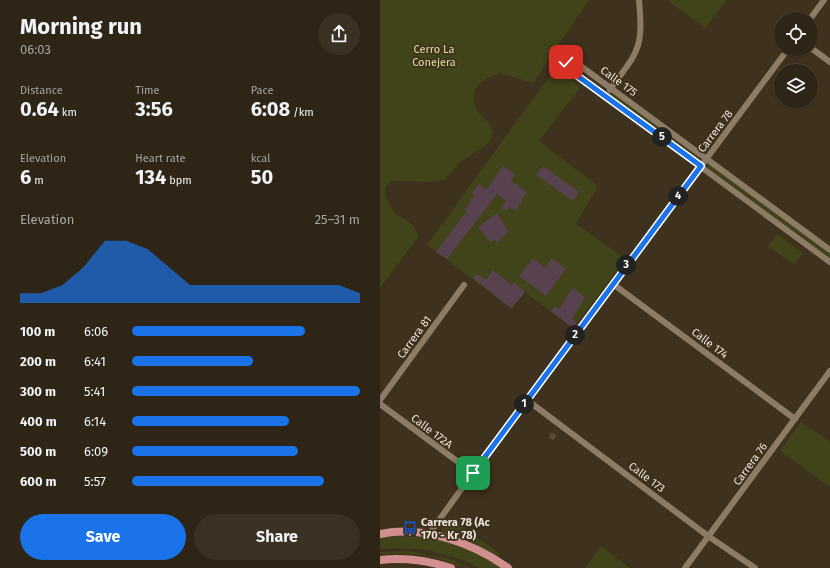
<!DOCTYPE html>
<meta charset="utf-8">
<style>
body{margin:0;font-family:"Fira Sans",sans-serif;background:#3a3123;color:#f1f3f6;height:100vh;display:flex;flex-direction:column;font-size:15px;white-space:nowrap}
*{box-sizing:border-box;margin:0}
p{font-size:13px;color:#a7a5a1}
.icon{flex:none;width:22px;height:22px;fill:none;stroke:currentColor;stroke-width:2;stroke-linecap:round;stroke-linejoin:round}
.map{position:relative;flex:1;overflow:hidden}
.drawer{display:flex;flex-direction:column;background:#2e2516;width:380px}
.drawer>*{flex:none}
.buttons{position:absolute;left:394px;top:12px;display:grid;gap:8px}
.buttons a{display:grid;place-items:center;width:44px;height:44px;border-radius:50%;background:#2e2516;box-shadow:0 1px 3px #0004,0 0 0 1px #494235;font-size:20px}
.pin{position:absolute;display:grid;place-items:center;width:34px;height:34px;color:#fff;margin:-17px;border-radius:8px;box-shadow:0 2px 6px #0006}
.km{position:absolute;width:20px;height:20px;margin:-10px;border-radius:50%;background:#222;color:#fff;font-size:11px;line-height:20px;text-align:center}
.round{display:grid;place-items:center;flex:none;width:42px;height:42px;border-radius:21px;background:#3a3123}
.headline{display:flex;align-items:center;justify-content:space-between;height:68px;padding:0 20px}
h1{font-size:22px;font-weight:700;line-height:30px}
.metrics{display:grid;grid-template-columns:repeat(3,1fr);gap:6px;height:68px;padding:4px 20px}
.metrics div{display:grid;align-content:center}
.metrics b{font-size:20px;font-weight:700}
.metrics small{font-size:11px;font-weight:400}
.metrics p{font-size:11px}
.chart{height:112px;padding:8px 20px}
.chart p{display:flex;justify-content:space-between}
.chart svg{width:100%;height:72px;margin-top:4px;fill:#1a73e8;opacity:.7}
.button{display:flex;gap:8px;margin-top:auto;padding:8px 20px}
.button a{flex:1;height:46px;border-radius:24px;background:#1a73e8;color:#fff;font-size:16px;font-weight:700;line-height:46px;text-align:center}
.button a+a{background:#3a3123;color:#f1f3f6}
ul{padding:0 20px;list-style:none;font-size:13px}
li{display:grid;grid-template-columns:64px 48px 1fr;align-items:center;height:30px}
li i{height:10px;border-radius:5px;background:#1a73e8}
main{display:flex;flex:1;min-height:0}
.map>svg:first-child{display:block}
.green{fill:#414318}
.building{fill:#584250}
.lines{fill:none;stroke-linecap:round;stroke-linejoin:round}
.minor-tunnel{stroke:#584c39;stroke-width:6;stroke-dasharray:6 3;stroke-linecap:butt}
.minor{stroke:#8c7c66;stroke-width:6}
.major{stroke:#d18f90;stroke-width:8}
.route-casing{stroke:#fff;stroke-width:8}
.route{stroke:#1a73e8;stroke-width:5}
.labels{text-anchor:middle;stroke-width:3.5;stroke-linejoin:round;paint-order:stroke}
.park-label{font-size:11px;fill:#dce296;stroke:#3e311d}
.street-label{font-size:11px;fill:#ece4d8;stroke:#3e311d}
.poi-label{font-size:11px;font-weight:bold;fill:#ece4d8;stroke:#3e311d;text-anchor:start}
</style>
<main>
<section class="drawer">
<div class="headline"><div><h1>Morning run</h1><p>06:03</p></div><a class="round"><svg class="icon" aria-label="share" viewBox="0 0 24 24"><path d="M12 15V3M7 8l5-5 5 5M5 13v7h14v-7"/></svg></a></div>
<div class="metrics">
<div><p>Distance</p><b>0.64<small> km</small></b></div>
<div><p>Time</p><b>3:56</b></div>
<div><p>Pace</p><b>6:08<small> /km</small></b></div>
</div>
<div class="metrics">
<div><p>Elevation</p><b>6<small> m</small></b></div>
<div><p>Heart rate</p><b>134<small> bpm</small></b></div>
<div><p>kcal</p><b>50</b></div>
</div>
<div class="chart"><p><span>Elevation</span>25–31 m</p>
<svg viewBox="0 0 160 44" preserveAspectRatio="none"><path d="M0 44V38L10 38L20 33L30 22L40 6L50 6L60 11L70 22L80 33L90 33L100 33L110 33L120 33L130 33L140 33L150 33L160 38V44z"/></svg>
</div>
<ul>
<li><b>100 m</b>6:06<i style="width:76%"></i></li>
<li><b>200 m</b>6:41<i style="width:53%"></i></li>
<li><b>300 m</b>5:41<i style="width:100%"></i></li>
<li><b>400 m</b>6:14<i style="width:69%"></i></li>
<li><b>500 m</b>6:09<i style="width:73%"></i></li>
<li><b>600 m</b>5:57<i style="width:84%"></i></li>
</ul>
<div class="button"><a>Save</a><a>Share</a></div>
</section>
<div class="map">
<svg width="450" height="568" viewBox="0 0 450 568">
<rect width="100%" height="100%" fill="#3e311d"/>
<g class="green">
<path d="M0,0h209l-56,83 -33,-10c-6,3 -16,6 -20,10 -8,8 -8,22 -1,30 7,8 11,9 14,20l-4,10 -30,20 -13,16 -12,3 -42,-1 -7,6 1,11 4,8 6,8 16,10 7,12 -39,52z"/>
<polygon points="287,0 345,0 346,1 325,28"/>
<polygon points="176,68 201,87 159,141 218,186 196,224 246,259 193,328 145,292 132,309 47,245 135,123"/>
<polygon points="231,94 233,94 318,157 318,159 316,159 231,96"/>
<polygon points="329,164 450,254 450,258 327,167 327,165"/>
<polygon points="397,234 423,253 414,265 388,246"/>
<polygon points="421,422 450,442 450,487 400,451"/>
<polygon points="69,517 120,554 118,557 88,540 62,533 61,529"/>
<path d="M5,536c48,0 77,5 117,32h-23l-16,-8 -35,-10 -29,-2 -19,1v-12z"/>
<polygon points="221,546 250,568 205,568"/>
<path d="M29,551l40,8 21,9c-10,0 -18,-5 -27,-8 -21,-6 -42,-8 -63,-5v-3z"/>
</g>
<g class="building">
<polygon points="123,166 135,175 131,181 147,192 136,211 129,207 127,211 121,208 126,201 117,194 111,202 110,201 111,202 67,259 56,252 87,211 85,209 94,196 92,193 99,184 106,190"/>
<polygon points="163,166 199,192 193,201 156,175"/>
<polygon points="117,213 128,231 117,243 115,240 110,242 98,227"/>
<polygon points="153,258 165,268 172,258 186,269 166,296 139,276"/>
<polygon points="113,270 132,285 134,282 145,292 131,308 93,278 97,274 106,280"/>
<polygon points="192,288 205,297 192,319 197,322 193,328 171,311 175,306 179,309"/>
</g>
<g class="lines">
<polyline class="minor-tunnel" points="171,439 176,431"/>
<g class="minor">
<polyline points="430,19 444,0"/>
<polyline points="431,48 450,62"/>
<path d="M230,90c9,-15 26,-31 29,-49 3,-13 1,-28 0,-41"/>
<polyline points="450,250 198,64 192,60 186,62 186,66 188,69 450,262"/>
<polyline points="233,284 415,419"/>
<polyline points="0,400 84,285"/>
<polyline points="147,400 328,536 375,568"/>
<polyline points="0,404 93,473"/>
<polyline points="49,534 93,473 408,49"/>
<polyline points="305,568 450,371"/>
</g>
<g class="major">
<path d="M0,534c44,-9 93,9 128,34"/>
<path d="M0,560c25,-3 47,0 71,8"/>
</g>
</g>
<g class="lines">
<defs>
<polyline id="route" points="93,473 321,166 188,69 186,66 186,62"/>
</defs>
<use href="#route" class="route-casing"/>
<use href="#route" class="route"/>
</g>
<defs>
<symbol id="bus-bare" viewBox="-9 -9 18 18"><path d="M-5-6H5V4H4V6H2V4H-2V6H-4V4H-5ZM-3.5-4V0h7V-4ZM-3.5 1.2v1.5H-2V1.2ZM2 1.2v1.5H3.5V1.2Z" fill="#1a4fb4" stroke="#3e311d" stroke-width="2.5" paint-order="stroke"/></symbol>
</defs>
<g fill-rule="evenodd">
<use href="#bus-bare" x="20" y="518" width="20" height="20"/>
</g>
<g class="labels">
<g class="park-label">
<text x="54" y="53">Cerro La<tspan x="54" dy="13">Conejera</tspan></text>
</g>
<g class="street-label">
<text transform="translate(239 81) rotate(36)" y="4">Calle 175</text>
<text transform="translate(335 131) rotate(-53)" y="4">Carrera 78</text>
<text transform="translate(34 337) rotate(-54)" y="4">Carrera 81</text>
<text transform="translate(330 343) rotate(37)" y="4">Calle 174</text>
<text transform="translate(52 431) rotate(37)" y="4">Calle 172A</text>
<text transform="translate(370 464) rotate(-54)" y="4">Carrera 76</text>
<text transform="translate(267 477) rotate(37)" y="4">Calle 173</text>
</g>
<g class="poi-label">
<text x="41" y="526">Carrera 78 (Ac<tspan x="41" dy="13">170 - Kr 78)</tspan></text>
</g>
</g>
</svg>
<div class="buttons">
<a><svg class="icon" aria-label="locate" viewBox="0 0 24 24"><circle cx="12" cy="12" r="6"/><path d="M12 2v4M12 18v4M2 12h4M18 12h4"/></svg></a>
<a><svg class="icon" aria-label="layers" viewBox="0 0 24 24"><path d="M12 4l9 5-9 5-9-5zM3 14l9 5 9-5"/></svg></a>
</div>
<div class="pin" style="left:93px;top:473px;background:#1e9e55"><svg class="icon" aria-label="arrive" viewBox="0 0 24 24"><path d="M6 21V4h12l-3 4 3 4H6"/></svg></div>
<div class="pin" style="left:186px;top:62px;background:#d93025"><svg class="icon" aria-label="check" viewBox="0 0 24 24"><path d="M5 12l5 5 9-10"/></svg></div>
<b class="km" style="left:144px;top:404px">1</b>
<b class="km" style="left:195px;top:335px">2</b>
<b class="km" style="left:246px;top:265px">3</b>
<b class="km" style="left:298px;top:196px">4</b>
<b class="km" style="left:282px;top:137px">5</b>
</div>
</main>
